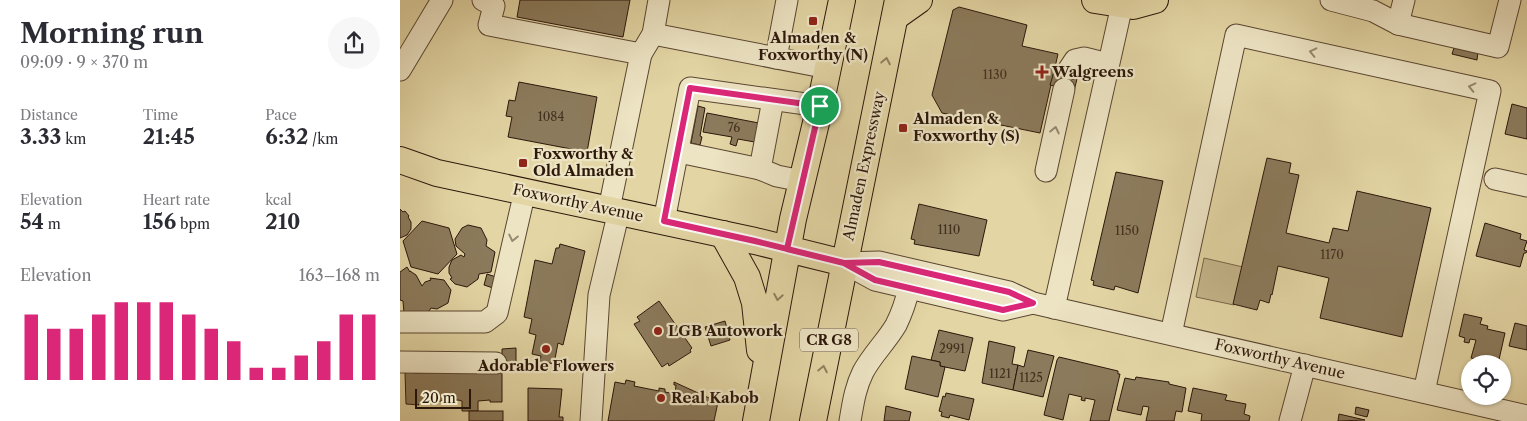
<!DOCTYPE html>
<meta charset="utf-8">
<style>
body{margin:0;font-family:"Libre Caslon Text",serif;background:#f7f7f7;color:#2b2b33;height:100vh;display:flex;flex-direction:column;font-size:19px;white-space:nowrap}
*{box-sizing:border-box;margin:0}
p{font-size:16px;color:#7c7c81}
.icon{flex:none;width:28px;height:28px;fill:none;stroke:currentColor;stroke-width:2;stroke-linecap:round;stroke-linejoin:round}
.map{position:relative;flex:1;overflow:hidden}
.details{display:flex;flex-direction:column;background:#fff;width:400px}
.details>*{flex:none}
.tools{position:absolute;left:1061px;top:355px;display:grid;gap:10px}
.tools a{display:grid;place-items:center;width:50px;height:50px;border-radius:50%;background:#fff;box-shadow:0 1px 4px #0004;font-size:25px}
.scale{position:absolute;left:15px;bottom:12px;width:56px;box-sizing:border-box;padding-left:5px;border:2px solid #2c170b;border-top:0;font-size:14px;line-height:18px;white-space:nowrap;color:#2c170b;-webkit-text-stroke:4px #ede4c4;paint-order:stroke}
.pin{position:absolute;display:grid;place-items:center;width:42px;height:42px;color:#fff;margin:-21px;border:2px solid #fff;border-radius:50%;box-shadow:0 1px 5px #0007}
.round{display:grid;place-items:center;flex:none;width:52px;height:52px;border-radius:26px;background:#f7f7f7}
.head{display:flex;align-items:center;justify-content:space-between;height:85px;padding:0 20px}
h1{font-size:28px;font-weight:800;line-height:38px}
.metrics{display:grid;grid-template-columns:repeat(3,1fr);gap:8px;height:85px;padding:5px 20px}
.metrics div{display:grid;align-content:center}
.metrics b{font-size:21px;font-weight:800}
.metrics small{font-size:14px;font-weight:400}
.metrics p{font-size:14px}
.chart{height:140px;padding:10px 20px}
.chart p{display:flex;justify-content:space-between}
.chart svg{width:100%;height:90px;margin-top:5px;stroke:#db2777;stroke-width:6}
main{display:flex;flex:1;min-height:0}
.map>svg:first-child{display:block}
.green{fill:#c4b58a;stroke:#78664a}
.building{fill:#8b7a5b;stroke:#2c170b}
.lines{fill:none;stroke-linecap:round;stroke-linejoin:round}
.minor-casing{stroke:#5a4631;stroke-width:23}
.major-casing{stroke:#2c170b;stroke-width:28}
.minor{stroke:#ede4c4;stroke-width:21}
.major{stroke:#e3d5a4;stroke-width:26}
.oneway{stroke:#968871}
.oneway2{stroke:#91805f}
.route-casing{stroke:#fff;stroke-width:10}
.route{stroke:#db2777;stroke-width:6}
.poi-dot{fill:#8f2418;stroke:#ede4c4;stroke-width:2}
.labels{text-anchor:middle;stroke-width:4.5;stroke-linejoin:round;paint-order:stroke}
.number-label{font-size:12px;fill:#44301f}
.shield{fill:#ede4c4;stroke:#665442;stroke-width:1}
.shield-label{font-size:14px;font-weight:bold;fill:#2c170b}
.poi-label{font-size:15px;font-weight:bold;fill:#2c170b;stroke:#ede4c4;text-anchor:start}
.street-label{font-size:15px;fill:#2c170b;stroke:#ede4c4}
</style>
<main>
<section class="details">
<div class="head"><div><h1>Morning run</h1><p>09:09 · 9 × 370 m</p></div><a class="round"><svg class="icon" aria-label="share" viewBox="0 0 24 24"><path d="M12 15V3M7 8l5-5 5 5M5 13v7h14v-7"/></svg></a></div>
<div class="metrics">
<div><p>Distance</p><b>3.33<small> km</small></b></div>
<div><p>Time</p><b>21:45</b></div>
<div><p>Pace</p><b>6:32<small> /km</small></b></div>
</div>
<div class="metrics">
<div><p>Elevation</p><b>54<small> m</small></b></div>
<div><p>Heart rate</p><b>156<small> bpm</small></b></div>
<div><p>kcal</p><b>210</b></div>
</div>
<div class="chart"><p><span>Elevation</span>163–168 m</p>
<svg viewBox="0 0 160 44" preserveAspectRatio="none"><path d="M5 44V12M15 44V19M25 44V19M35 44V12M45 44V6M55 44V6M65 44V6M75 44V12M85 44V19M95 44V25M105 44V38M115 44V38M125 44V32M135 44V25M145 44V12M155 44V12"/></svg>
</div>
</section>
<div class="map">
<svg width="1127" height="421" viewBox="0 0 1127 421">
<rect width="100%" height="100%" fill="#e3d5a4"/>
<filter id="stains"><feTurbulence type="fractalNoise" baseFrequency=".004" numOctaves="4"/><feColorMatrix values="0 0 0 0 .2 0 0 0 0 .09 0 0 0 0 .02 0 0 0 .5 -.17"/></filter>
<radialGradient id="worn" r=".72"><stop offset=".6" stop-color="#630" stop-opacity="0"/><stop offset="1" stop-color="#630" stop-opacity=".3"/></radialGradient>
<polygon class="green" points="804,258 843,267 834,305 796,297"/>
<g class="building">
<polygon points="120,0 230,0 223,37 117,17"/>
<polygon points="559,7 627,25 622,46 658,54 640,133 542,113 532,95 553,10"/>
<polygon points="1054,48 1078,52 1077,60 1052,54"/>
<polygon points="656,65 679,71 674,91 650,85"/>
<polygon points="119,82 197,97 187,152 108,137 112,117 106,116 109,100 115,101"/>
<polygon points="1112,104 1127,108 1127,139 1105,134"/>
<polygon points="298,106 305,108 300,136 302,137 300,145 291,143"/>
<polygon points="307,113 364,124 360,143 338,139 336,146 330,144 332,137 303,132"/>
<polygon points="867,158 891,163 889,173 899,175 886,233 929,243 933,228 948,231 957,191 1031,208 1002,337 920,318 929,278 878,266 872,295 871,294 869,303 860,300 857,310 833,304"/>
<polygon points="716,172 763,181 738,293 715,286 714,290 693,285 694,281 691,280"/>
<polygon points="519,204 587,220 579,256 514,244 515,240 511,239"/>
<polygon points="0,209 3,212 5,211 9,216 8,217 11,222 11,229 7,235 0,238"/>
<polygon points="22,221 49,228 57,254 38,274 11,267 3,241"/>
<polygon points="1085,223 1121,234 1120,239 1127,241 1124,250 1127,251 1126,253 1124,253 1120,267 1076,256"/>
<polygon points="68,225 81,228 87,240 86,246 95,252 91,272 79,274 78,279 67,287 55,284 50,279 52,278 49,273 49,267 52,260 61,255 64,257 65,254 56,246 55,239 62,228"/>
<polygon points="160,244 185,251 163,345 158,343 154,364 140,361 141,356 132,354 136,335 129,333 132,319 124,317 135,260 152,264 156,248 159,248"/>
<polygon points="7,267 10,272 10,271 16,275 22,286 25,282 31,280 30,278 44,280 51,290 48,303 37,309 31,308 25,317 4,313 3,301 0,300 0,272"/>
<polygon points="87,274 96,277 93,288 84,285"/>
<polygon points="259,301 292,348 290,350 291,352 269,366 268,363 262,367 234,324 240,321 237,317"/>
<polygon points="1064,314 1082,318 1080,324 1088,326 1087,329 1105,333 1098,364 1071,358 1076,340 1070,339 1069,343 1064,342 1065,338 1059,336"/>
<polygon points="325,321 330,340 311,346 305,327"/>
<polygon points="1115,323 1127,326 1127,350 1109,346"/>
<polygon points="539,330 573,338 565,371 540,366 540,362 531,360"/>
<polygon points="589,341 615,347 612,364 618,365 613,390 582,383"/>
<polygon points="116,348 116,364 102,365 102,349"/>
<polygon points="628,350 654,356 643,397 613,390 618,365 624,367"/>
<polygon points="512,356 540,362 540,366 545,367 538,397 505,389"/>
<polygon points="659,357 718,371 718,374 720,374 709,421 690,421 695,400 685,398 685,401 681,400 682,397 669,394 663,420 644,415 657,360"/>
<polygon points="102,371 102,402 90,402 90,400 78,401 78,411 62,411 62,401 58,400 27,402 27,400 24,400 24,403 18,404 19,405 6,404 5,373 7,372 16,373"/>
<polygon points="736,377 769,382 769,384 786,388 782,412 776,411 774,421 746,421 749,407 743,406 741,415 717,410 725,378 735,380"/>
<polygon points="226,380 235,382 234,386 259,391 259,388 265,389 265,392 275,394 276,385 274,385 274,382 318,402 314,421 208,421 215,382 225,384"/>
<polygon points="128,388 162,389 159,417 163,417 163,421 128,421"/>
<polygon points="793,388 827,395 825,400 846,404 844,414 850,416 849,421 801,421 802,414 788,411"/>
<polygon points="546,393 574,399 569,420 550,415 549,418 541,416 542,412 539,411 543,396 545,397"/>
<polygon points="486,406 511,412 509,421 484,421"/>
<polygon points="956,407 969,410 967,417 955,414"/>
<rect x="69" y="411" width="34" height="10"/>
<polygon points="939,414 965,420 938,421"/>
</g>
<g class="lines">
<defs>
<g id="minor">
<polyline points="83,0 94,6 89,25 241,54"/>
<polyline points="931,0 973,11 998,24 1098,47 1110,0"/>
<polyline points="998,24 1004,0"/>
<polyline points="253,34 428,68"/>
<polyline points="376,58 387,0"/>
<polyline points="669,69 675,60 684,58 708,64"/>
<polyline points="0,70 42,0"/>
<polyline points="373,100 360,169 377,176 402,181"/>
<polyline points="279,152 360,169"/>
<polyline points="646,171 664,89"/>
<polyline points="1095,179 1127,186"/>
<polyline points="209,209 241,54 253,34 259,0"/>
<polyline points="264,221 290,88 420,106"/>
<polyline points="444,263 479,262 609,292 633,303 1127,416"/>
<polyline points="444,263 475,280 603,310 633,303"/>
<polyline points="654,308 722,5"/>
<polyline points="0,322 85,322 97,313 125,191"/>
<polyline points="771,334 836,35 1090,91 1024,392"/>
<polyline points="0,362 96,363"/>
<polyline points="191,421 199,295 219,211"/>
<path d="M450,421c3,-17 5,-33 13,-49 9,-17 23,-30 33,-47 6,-12 10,-24 13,-37"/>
<polyline points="890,421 905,365"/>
</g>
<g id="major">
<polyline points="695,0 733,6 755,0"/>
<polyline points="495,17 519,0"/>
<polyline points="0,160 37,173 355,241 444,263"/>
<polyline points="323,234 347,277 355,303 360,350"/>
<polyline points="356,421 393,219 420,106 442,0"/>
<polyline points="413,421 498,0"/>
</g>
</defs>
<use href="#minor" class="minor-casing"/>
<use href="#major" class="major-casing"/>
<use href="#minor" class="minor"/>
<use href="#major" class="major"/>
</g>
<defs><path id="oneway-chevron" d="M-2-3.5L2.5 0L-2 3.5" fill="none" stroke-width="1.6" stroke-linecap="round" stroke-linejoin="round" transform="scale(1.25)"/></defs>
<g class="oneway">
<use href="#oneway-chevron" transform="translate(913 52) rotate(-167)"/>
<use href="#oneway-chevron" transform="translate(1072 87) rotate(-167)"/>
<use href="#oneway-chevron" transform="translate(655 130) rotate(-78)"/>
<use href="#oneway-chevron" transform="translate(113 238) rotate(102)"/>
</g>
<g class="oneway2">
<use href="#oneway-chevron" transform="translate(486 61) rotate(-79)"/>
<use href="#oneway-chevron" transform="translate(378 297) rotate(100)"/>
<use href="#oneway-chevron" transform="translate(423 369) rotate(-79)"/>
</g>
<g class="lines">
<defs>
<polyline id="route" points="420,106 290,88 264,221 355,241 444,263 479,262 609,292 633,303 603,310 475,280 444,263 387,249 420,106"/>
</defs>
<use href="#route" class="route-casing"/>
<use href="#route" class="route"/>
</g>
<g class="poi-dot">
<rect x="408" y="16" width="10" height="10" rx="2.5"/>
<path d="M639.5 64.5h5v5h5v5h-5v5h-5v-5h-5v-5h5z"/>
<rect x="498" y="123" width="10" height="10" rx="2.5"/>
<rect x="118" y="158" width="10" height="10" rx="2.5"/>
<circle cx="258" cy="331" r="5"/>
<circle cx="146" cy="349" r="5"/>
<circle cx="261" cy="398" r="5"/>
</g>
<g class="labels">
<g class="number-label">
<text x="595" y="79">1130</text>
<text x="151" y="121">1084</text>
<text x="334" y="132">76</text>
<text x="549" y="234">1110</text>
<text x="727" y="235">1150</text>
<text x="932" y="259">1170</text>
<text x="552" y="353">2991</text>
<text x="600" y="378">1121</text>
<text x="631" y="382">1125</text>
</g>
<rect class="shield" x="400" y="328.5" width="58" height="23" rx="4"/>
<g class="shield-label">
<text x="429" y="345">CR G8</text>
</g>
<g class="poi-label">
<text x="413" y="43" text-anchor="middle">Almaden &amp;<tspan x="413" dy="17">Foxworthy (N)</tspan></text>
<text x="652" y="77">Walgreens</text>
<text x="513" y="124">Almaden &amp;<tspan x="513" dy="17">Foxworthy (S)</tspan></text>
<text x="133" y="159">Foxworthy &amp;<tspan x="133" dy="17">Old Almaden</tspan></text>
<text x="268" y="336">LGB Autowork</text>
<text x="146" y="371" text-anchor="middle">Adorable Flowers</text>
<text x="271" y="403">Real Kabob</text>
</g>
<g class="street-label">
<text transform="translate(464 166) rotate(-78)" y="5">Almaden Expressway</text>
<text transform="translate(178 203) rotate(12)" y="5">Foxworthy Avenue</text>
<text transform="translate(880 359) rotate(13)" y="5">Foxworthy Avenue</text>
</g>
</g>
<rect width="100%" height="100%" filter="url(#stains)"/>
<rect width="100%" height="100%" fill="url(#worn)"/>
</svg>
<div class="tools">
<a><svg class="icon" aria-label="locate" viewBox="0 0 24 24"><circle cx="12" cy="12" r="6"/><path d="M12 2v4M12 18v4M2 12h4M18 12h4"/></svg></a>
</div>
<div class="scale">20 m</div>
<div class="pin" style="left:420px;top:106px;background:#1e9e55"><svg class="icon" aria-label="arrive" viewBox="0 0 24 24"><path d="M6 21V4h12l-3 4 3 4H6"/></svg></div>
</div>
</main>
